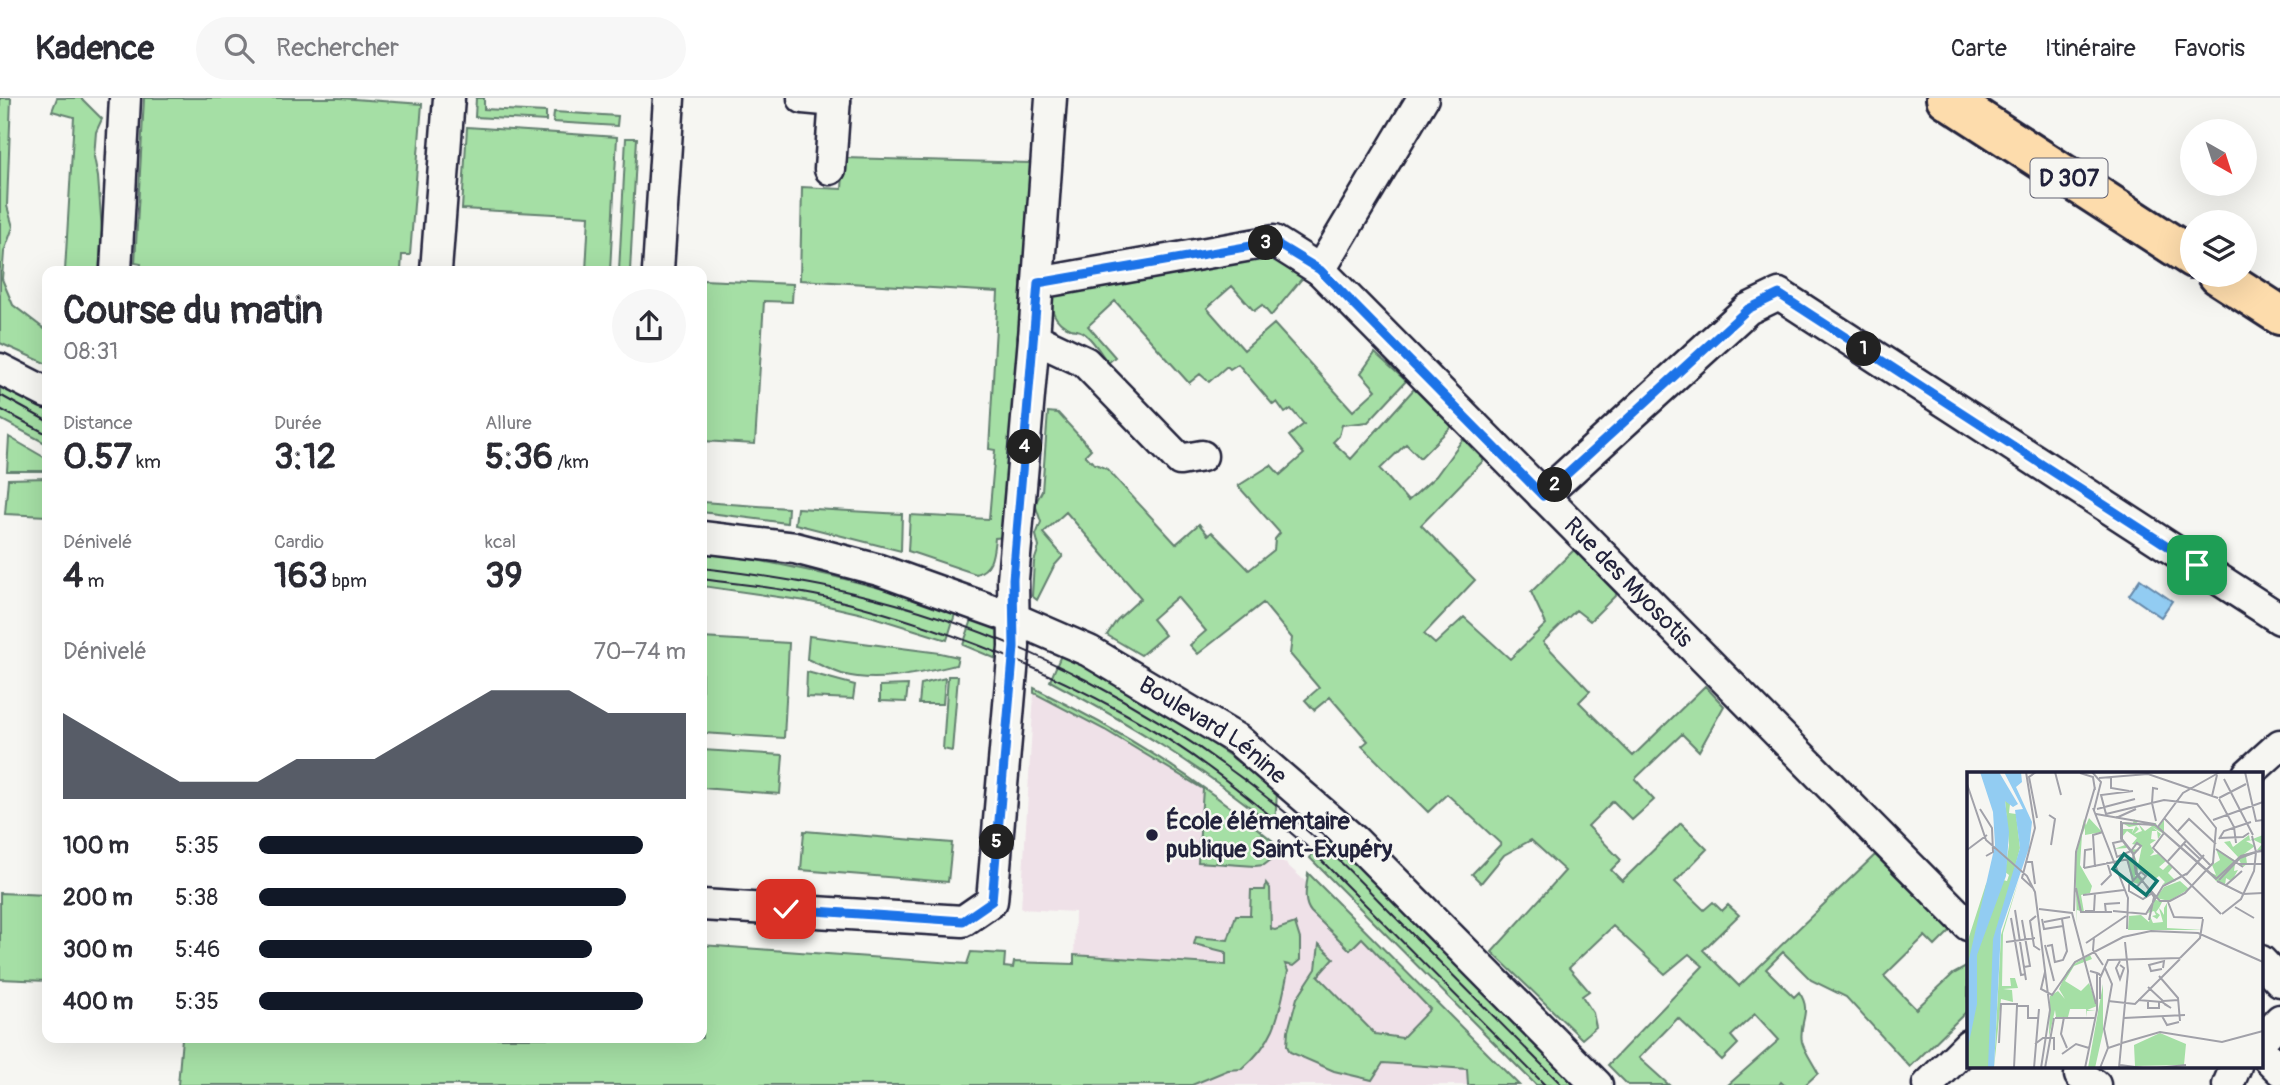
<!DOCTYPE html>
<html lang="fr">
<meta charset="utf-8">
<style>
body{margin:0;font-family:Pangolin,sans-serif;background:#f7f7f7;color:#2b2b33;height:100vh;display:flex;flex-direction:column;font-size:26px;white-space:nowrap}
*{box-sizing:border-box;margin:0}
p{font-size:23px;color:#7c7c81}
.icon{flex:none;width:38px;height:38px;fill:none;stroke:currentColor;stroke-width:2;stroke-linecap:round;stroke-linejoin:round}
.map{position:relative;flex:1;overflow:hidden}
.details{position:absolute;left:42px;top:168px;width:665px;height:777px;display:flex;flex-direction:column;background:#fff;border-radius:14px;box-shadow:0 7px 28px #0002}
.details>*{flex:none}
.needle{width:46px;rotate:141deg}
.fabs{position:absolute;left:2180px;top:21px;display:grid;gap:14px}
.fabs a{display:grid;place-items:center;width:77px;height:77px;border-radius:50%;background:#fff;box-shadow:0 7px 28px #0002;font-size:35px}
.pin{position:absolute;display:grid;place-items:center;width:60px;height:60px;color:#fff;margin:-30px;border-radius:14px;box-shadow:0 4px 10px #0006}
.km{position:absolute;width:35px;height:35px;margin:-18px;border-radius:50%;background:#222;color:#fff;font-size:19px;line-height:35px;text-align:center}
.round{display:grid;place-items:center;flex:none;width:74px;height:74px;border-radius:37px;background:#f7f7f7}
.head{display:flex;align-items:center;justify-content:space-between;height:119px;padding:0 21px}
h1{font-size:38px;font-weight:700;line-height:52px}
.figures{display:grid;grid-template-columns:repeat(3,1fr);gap:10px;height:119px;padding:7px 21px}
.figures div{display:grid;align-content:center}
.figures b{font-size:35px;font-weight:700}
.figures small{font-size:19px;font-weight:400}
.figures p{font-size:19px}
.chart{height:196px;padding:14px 21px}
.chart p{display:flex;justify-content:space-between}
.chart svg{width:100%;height:126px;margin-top:7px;fill:#111827;opacity:.7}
ul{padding:0 21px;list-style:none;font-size:23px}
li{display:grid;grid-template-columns:112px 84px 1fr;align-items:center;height:52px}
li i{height:18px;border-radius:9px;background:#111827}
header{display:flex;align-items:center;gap:42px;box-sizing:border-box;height:98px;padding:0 35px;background:#fff;border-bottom:2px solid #e1e1e2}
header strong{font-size:33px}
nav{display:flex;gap:38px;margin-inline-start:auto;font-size:24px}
.search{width:490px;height:63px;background:#f7f7f7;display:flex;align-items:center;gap:18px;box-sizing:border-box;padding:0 24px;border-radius:38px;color:#7c7c81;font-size:26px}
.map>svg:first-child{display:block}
.built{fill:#efe1e8}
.green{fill:#a5dfa5;stroke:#648070;stroke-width:2}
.water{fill:#92ccf2;stroke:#6588a9;stroke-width:2}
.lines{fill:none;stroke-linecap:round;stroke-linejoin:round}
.minor-casing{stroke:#22223b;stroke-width:35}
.primary-casing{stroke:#22223b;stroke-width:44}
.minor{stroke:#f6f6f2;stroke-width:30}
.primary{stroke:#fddcac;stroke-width:38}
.tram{stroke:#22223b;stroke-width:2}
.route-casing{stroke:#fff;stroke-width:14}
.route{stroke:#1a73e8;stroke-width:9}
.poi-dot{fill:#22223b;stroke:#f6f6f2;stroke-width:2.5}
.labels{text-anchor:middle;stroke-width:5;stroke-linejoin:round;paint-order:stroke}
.shield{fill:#f6f6f2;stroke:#626272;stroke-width:2}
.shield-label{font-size:23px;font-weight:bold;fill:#22223b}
.street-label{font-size:24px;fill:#22223b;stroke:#f6f6f2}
.poi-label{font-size:24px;font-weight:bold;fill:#22223b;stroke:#f6f6f2;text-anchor:start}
.inset-road{fill:none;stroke:#a1a1a9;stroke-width:2}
.view{fill:#0f766e;fill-opacity:0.15;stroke:#0f766e;stroke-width:3.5}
.inset-edge{fill:none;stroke:#22223b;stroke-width:3.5}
</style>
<header>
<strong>Kadence</strong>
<div class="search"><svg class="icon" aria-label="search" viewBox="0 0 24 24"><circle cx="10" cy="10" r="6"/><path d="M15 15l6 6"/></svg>Rechercher</div>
<nav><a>Carte</a><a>Itinéraire</a><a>Favoris</a></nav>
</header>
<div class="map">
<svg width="2280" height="987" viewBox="0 0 2280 987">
<rect width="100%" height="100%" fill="#f6f6f2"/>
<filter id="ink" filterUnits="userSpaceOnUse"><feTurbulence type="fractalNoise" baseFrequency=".0143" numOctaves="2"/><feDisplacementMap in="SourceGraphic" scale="14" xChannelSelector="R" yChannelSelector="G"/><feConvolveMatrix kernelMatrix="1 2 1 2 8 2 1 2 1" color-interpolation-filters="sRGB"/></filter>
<g filter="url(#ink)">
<polygon class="built" points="1034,595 1105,632 1203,691 1274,749 1273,754 1307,785 1308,781 1513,987 1006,987 1074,866 1075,814 1021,811"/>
<g class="green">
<polygon points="0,0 11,0 7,108 13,129 4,154 2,181 13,207 47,233 47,266 0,245"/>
<polygon points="57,0 81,0 102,21 96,34 94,59 98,79 102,133 99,173 65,173 74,19 52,13"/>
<polygon points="144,0 340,0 422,6 410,157 402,157 401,173 140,173 141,166 135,165"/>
<polygon points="476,0 484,0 484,11 546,14 546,23 475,19"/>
<polygon points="554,14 618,18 617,28 553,24"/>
<polygon points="467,29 617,39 610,173 586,173 589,118 462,111"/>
<polygon points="626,40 637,40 630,173 619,173"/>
<path d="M844,60l187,5 -25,374 -11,1c-2,16 -2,31 -19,36l-68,-23 2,-36 79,4 6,-69 -6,-1 9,-157 -198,-12 2,-93 40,2z"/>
<path d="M1277,156l28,21 -34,41 -9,-11 -8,6 -22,-25 -25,22 37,42 30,-26 79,87 23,-21 -15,-17 14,-20 31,28 -38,41 -26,3 -3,11 -6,6 18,17 63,-70 38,37 -32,32 -14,-14 -26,25 28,32 28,-25 27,-37 21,21 -63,65 54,55 -51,54 11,10 29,-27 46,42 36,-35 -15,-32 43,-42 43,44 -27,27 -14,-11 -33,32 47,49 -11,11 54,54 72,-70 19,20 -25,45 -17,-17 -47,45 19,21 -22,20 -19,-19 -25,25 33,34 -10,10 11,11 59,-58 26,26 -32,33 29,28 9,-8 9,9 6,-6 11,10 -36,35 36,36 136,-131 76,75 -16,16 -10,-10 -41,40 32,33 37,-35 15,-8v44l-58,57 -64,-70 -35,-17 -28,-28 -17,17 28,28 5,-5c14,20 -1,30 3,50 3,10 11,21 16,31l-13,12h-21l-3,-3 -2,3h-51l51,-45 -24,-26 -24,22 7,8 -16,16 -44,-42 -39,40 30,27h-41l-20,-20 95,-99 -14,-12 -24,20 -52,-48 -44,42 20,23 -7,5 11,17 3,14 -14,12 -90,-87 73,-81 -34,-31 -27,15 -23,28 -9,-9 29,-30 -54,-50 -19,18 -66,-66 6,-5 -38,-44 -16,13 -9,-10 14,-12 -29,-34 2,-16 -29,-35 -65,51 -8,-9 16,-14 -29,-34 -25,22 13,16 -24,20 -34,-20 10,-15 24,-22 -75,-86 -23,21 20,23 -9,10 -17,34 -5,-4 2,-34 5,-15 -3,-12 5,-13 -6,-18 7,-13 6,-79 10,1 33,36 -6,6 8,8 14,6 69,75 23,-20 9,11 4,-3 37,38 25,-20 1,-11 5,-6 -42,-47 33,-21 9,10 24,-21 -15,-18 15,-12 -13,-15 -6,4 -8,-11 -4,3 -35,-41 -8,5 -3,-3 -18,16 -9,-8 -11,9 -74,-82 -27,25 27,31 -7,6c-7,-9 -16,-26 -26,-31 -3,-2 -8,-2 -11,-3 -18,-7 -21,-20 -19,-38z"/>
<polygon points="702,182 793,186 792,204 764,203 755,346 702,343"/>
<polygon points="0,287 47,312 47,346 0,321"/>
<polygon points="9,339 47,361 47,373 7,373"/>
<polygon points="47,380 47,418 5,416 8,381"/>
<polygon points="702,404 788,410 787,425 702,414"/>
<polygon points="797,410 902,416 901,453 795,426"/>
<path d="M702,453c87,13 170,32 254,60l-9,29 -80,-25 -61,-14 -104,-15z"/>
<polygon points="973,519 999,530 999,562 963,547"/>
<path d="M809,538l131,17 18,4 -2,8c-35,8 -78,19 -114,9 -12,-4 -24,-10 -35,-15z"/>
<polygon points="702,540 789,545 784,640 702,635"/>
<path d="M1061,557c77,36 149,84 216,136l-2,36c-73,-60 -143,-102 -225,-146z"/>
<polygon points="807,574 855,587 853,601 806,599"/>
<polygon points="948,578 958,578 952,653 943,651"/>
<polygon points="945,580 943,606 919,606 921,586"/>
<polygon points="908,587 906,604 880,603 880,588"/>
<path d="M1034,590c89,44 163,90 239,153l-1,18 -8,6 -9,1 -57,-4 5,-73 -98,-59 -71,-37z"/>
<polygon points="702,652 783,657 780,696 702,690"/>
<polygon points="804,733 952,745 948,784 801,772"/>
<polygon points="1329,745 1337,745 1577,987 1536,987 1310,760 1317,747"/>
<path d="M1308,775l211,212h-51l-1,-16 -84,-6 -11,17 -38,-9 -44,-19 -3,-6 1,-15 9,-33 19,-29 3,-25 15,14 -16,18 57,58 27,4 28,-29 -68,-71 -12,12 -39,-38c-9,-11 -4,-26 -3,-39z"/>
<path d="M1266,785l4,5 1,41 4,1 20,-7 5,16v21l-7,6 -8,-2 3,7c-9,43 -11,68 -46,98l-14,1 -36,15h-1014l4,-47h520v-93l265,19 4,-12 34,2 -1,13 9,1 1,-6 60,2v-9l152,10v-13l-32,-8 2,-7 32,3 8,-25h14l1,-25h14z"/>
<polygon points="0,795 47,797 47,883 0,881"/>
</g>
<polygon class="water" points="2140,481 2172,503 2161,519 2129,497"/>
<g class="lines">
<defs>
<g id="minor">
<polyline points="803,0 835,3"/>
<polyline points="830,71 835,0"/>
<polyline points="1320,172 1423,0"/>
<polyline points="116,173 125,0"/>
<polyline points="436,173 449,0"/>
<polyline points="658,173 669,0"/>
<path id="s1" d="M1038,185l236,-42 46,29 648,655"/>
<polyline points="1034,240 1085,264 1180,362 1202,358"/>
<polyline points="0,271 47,295"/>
<polyline points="1543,398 1748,211 1779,196 2280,521"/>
<path id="s2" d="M702,439l93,11 84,22 134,48 76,33 149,89 117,101 242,244"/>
<polyline points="2248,676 2280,647"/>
<polyline points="702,807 963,823 992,803 1014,549 1013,481 1034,240 1051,0"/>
<polyline points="2261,863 2280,883"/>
<polyline points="2261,942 2280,922"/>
<polyline points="2261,953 2280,972"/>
<polyline points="2080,977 2095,987"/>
<polyline points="1928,987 1968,947"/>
<polyline points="2228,987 2236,968"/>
</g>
<g id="primary">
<polyline points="1946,0 2193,160"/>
<polyline points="2218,177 2280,217"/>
</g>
</defs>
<use href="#minor" class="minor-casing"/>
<use href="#primary" class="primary-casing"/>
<use href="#minor" class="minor"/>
<use href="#primary" class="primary"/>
<g class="tram">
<polyline points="0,297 47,323"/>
<polyline points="0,311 47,336"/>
<path d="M702,470c50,6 101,13 151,25 161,37 312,119 438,224 41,34 77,73 114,110 52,53 105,105 157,158"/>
<path d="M702,481c41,6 85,9 126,19 103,25 203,64 296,115 68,37 130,88 188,138l233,234"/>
</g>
</g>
</g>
<g class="lines" filter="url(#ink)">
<defs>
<polyline id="route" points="786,811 963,823 992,803 1014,549 1013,481 1038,185 1274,144 1320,172 1543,398 1748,211 1779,196 2197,467"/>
</defs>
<use href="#route" class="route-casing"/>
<use href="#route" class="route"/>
</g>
<circle class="poi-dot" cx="1152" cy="737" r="7"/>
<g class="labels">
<rect class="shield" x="2030.5" y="60.5" width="77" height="39" rx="5"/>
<g class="shield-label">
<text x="2069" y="88">D 307</text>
</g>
<g class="street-label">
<text dy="8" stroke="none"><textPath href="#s1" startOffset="733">Rue des Myosotis</textPath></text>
<text dy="8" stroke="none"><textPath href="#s2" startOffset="553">Boulevard Lénine</textPath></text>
</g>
<g class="poi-label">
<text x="1166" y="731">École élémentaire<tspan x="1166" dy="28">publique Saint-Exupéry</tspan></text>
</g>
</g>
<g transform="translate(1967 674)">
<rect width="296" height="296" fill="#f6f6f2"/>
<path d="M38,28l5,4 -1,9 7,1 4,34 -22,84 -7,136h-24v-125l19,-59 5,-7 16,4 2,-6 -4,-3 4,-27zM122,46l13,14 -17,3v-7l-3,7 -2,30 12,21 -2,7 -9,2 3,17 -7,-2v14l-2,-63 9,-42 2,6zM167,47l11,12 7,-5 -10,-3h14l1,5 7,-8v14l-12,-7 9,7 -3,5 -1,-8h-5l-1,8 5,1 -6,4 4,8 -4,4 8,-2 8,7 -7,6 4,3 6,-6 4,3 -5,6 8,8 -14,4 3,-3 -6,-6 -5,4 -16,-11 -3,7 9,2 -6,6 -6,-2 -5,-22 7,-2 -3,-7 1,-2 7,1 -5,4 4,11 4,-19 -10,-2 5,-6 -10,-7 -5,6 5,11 -13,1 11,-4 -4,-7v-15l2,6h10l-1,4 4,-7 3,3 -5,5 8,-3 -3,-6 -10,2 -8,-5 12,1zM282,63l1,5 13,-5v15h-6l5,-6 -8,-4 -8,1 9,5 -11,8 11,-2v1l-15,6 6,-3 1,8 -4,3 -4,-7 -5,2 -11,14 12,-12 -1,7 4,-1 -4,7 6,-4 -4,4 -5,4 -5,-3 -1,7 -9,-4 -9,-10 9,4 -4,-10 8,-5 -4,-11 20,12 2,-4 -14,-15 6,-1 3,6zM52,107l-16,54 -1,53h9l-1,-8h5l3,10 -15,1 9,1 1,12 -12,-3 -7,69 7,-133zM213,109l9,8 -20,12 -13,-3 8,-11zM187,127l8,3 -3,6 2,2 3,5v-7l3,-5v25l36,2h-75l1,-14 12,-1 8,7 1,-6 3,7 10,-1 -4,-14 -3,4 4,3 -3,4 -5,-3 4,-1 -2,-4 -6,2zM123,183l2,4 -18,7 -9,15 16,10 8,-8 8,23 -10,4h9l-9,1v6l-1,-8h-16l-2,8h-12l-1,-7 -6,27 1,-41 8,-5 7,8 -6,-10 8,-18 7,-7zM136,212v48l-8,36h-7zM193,261l26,11 -2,21 -49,1 -1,-21z" fill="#a5dfa5"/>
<path d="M13,0h19l19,32 -5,3 -8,-6 4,31 -3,44 -29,79v49l-10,48 2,-93 26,-114 -2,-33zM37,0h17l1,10 -6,5 16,35 -3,26 -28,82 -7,138h-6l5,-129 27,-91 -5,-38 8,-1z" fill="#92ccf2"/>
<path class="inset-road" d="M59,0l9,56 -13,50 11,10M69,0l-7,5 8,41M88,0l6,23M125,0l9,10 -7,28M278,0l11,49 7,-1M113,1l13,4 2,13M144,5v11l18,3M132,6l49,-4 70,24M257,7l29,56M0,12l19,56 41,36 8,16 15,118 -9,58M245,24l5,-21M252,26l27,-14M252,27l15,28 2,16M126,36l35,90 -1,31M13,37l12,19 1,24 -7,4M130,37l38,-10M129,42l58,10 62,54M82,43l6,4 -4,26M149,46l20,-9M197,46l47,48M246,48l50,-18M154,49v18l12,15 3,20 24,27h10l15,-8 28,-30 3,-35 -19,-24 -33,-4 -58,14 -5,-19 32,-4M189,49l-4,-18 1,-15 5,1M190,56l26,-35 37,-21M211,59l11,-12 27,25M197,61l-11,15 68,66M285,64l4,16 7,-1M252,66l24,-1 6,-4M252,67l5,-8 27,-9M155,69l-9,2 4,14 14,-6M217,72l16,15M249,77l27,18M0,78l20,-15M164,79l6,-8 4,3 -8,9M160,87l6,21M201,89l18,-20M60,90h5l3,22M272,92h24M128,95l-2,-32 10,-3M117,96l50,-10M117,96l1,-18 7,-1M219,103l18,-20M252,108l21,-22 16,-6 -2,19 -13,28 -19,15M250,109l26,13 20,-1M134,113l10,-10 -4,-13M258,114l17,-15M109,116l5,24h31M169,116l10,-12 -5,-4 -12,13v6l14,8 8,-5M116,123l41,-5M201,130l6,15 29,1M268,135l19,11M72,137l33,4 24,91M48,138l11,70M107,139l2,-59 19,-65M118,139h9l1,-18M146,139l33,3 17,-28 25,-13M139,141l-1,-9 15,-1M69,144l-6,5 4,25 6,4M44,146l10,57 5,-1M75,147l2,10 19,-3M55,148l8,46 -6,1M182,148l5,-23 -17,-24 -4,-20 -11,-14v-16l33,2 61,54 25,-23 22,-6M77,150l26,-5M127,165l-1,13 10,15M39,170l29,-4M119,171l40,-27M78,173l9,36M80,174l5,-1 3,18M213,186l20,-20 3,-19M88,190l8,-2 4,-9 -5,-32M153,193l4,3 -4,11 -4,-11 4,-7M138,196l7,16 -8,45 4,19M195,197l-11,2 -2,-6 15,-4 -1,7M78,200l-4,17 11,6 23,-33 48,-25 28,-6 47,2 65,29M131,201l3,3 7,-16 72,-2M192,204l19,22 2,23M133,205v22M181,215l15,14 16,-1M171,228l24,2 9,6 -7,-4M141,229l27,3 45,-45M181,230v6h11v-6M195,244l5,9 12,-3M97,245l-3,17 6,14M88,246h41M157,246l61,-3M32,271l2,-39h17M155,271l38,-11 62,10 41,-11M68,272l8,-6h11v12M95,282l14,-10 13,4M153,293l23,3M47,296l3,-62h11v12h11M67,296l5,-59M78,296l9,-50M118,296l12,-58v-37l-7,-2M133,296l8,-20 12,-4M152,296l9,-97 -3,-29M190,296l29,-3"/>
<path class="view" d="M157,82l33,27 -11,14 -33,-26z"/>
<rect width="296" height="296" class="inset-edge"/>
</g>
</svg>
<div class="fabs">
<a><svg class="needle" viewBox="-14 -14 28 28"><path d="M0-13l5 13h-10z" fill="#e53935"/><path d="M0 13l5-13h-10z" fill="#7c7c81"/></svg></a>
<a><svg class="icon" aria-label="layers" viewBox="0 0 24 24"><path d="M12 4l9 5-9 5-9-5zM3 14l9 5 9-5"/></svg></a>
</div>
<div class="pin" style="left:2197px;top:467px;background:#1e9e55"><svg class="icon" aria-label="arrive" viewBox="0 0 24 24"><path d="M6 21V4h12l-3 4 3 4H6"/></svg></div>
<div class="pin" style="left:786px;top:811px;background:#d93025"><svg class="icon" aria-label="check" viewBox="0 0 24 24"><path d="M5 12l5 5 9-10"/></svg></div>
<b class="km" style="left:1864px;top:251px">1</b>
<b class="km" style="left:1555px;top:387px">2</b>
<b class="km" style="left:1266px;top:145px">3</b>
<b class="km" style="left:1025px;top:349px">4</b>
<b class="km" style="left:997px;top:744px">5</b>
<section class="details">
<div class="head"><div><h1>Course du matin</h1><p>08:31</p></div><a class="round"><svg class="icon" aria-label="share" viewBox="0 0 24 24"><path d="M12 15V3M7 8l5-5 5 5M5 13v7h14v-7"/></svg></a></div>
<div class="figures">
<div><p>Distance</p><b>0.57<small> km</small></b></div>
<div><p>Durée</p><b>3:12</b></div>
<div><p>Allure</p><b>5:36<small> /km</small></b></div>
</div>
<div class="figures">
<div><p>Dénivelé</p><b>4<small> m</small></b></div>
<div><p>Cardio</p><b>163<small> bpm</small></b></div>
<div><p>kcal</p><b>39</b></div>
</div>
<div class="chart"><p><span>Dénivelé</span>70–74 m</p>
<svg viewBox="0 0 160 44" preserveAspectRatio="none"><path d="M0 44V14L10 22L20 30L30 38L40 38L50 38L60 30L70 30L80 30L90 22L100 14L110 6L120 6L130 6L140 14L150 14L160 14V44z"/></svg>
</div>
<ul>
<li><b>100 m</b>5:35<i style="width:90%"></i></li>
<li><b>200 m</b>5:38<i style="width:86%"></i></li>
<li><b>300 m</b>5:46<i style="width:78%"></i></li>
<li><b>400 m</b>5:35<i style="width:90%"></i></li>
</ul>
</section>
</div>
